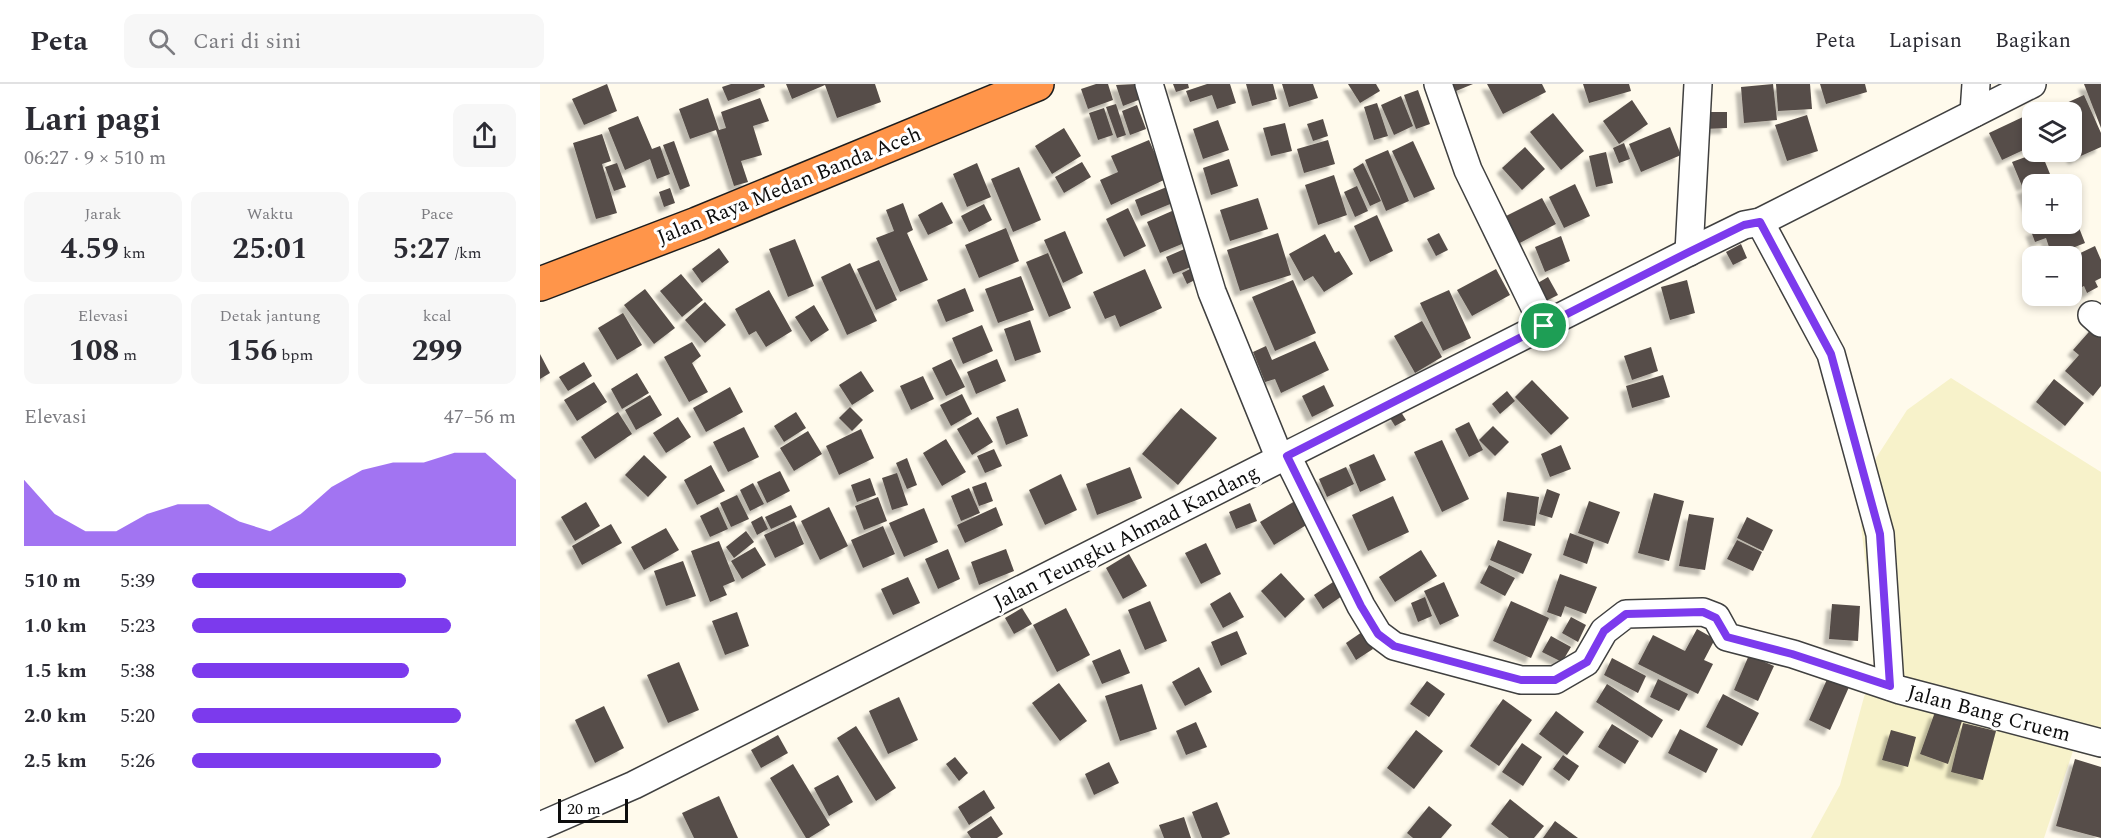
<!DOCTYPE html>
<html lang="id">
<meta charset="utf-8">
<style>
body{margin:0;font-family:Spectral,serif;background:#f7f7f7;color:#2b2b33;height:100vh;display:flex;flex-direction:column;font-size:22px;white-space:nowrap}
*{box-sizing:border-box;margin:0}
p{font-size:20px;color:#7c7c81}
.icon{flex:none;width:33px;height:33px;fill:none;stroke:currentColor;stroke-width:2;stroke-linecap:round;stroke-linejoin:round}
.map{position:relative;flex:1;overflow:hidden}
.side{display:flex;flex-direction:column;background:#fff;width:540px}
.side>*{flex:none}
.buttons{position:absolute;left:1482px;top:18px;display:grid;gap:12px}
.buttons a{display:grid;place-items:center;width:60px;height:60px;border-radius:12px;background:#fff;box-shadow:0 3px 9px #0003;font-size:30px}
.scale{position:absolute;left:18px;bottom:15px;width:70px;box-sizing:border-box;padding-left:6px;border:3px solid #0d0d0d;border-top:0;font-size:16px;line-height:21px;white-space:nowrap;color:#0d0d0d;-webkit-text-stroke:4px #fff;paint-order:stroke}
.pin{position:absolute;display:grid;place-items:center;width:51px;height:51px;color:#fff;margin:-26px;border:3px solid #fff;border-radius:50%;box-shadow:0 2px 6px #0007}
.round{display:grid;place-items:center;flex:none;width:63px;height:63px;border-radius:12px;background:#f7f7f7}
.summary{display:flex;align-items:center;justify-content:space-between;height:102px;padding:0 24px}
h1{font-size:33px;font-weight:700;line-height:45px}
.stats{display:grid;grid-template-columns:repeat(3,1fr);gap:9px;height:102px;padding:6px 24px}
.stats div{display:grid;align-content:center;border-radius:12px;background:#f7f7f7;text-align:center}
.stats b{font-size:30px;font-weight:700}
.stats small{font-size:16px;font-weight:400}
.stats p{font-size:16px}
.chart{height:168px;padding:12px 24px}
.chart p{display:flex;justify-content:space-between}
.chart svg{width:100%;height:108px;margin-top:6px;fill:#7c3aed;opacity:.7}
ul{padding:0 24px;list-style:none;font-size:20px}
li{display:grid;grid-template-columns:96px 72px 1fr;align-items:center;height:45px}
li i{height:15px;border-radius:8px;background:#7c3aed}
header{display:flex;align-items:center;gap:36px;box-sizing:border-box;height:84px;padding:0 30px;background:#fff;border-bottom:2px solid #e1e1e2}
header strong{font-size:28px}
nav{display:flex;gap:33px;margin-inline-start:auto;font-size:21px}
.search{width:420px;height:54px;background:#f7f7f7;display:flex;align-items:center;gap:15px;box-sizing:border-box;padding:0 21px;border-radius:12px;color:#7c7c81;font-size:22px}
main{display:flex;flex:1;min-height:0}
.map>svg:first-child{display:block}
.farmland{fill:#f7f2ca}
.building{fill:#564d48;filter:url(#shadow)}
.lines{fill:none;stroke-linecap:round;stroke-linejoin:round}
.street-casing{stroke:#404040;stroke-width:30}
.highway-casing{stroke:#1e1e1e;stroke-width:36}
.street{stroke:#fff;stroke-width:27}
.highway{stroke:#ff954a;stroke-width:33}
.route-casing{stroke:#fff;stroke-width:12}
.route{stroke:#7c3aed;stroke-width:8}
.labels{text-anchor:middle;stroke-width:6;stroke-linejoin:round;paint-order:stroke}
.street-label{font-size:21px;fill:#0d0d0d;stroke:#fff}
</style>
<header>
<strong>Peta</strong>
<div class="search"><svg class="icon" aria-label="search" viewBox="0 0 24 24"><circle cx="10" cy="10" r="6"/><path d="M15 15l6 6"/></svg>Cari di sini</div>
<nav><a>Peta</a><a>Lapisan</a><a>Bagikan</a></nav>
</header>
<main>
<section class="side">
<div class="summary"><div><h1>Lari pagi</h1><p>06:27 · 9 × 510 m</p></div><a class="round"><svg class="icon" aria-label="share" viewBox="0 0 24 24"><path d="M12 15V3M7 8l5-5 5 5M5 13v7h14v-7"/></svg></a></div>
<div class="stats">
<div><p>Jarak</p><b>4.59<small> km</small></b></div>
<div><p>Waktu</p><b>25:01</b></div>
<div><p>Pace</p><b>5:27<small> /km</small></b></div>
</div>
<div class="stats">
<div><p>Elevasi</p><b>108<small> m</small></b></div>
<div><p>Detak jantung</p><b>156<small> bpm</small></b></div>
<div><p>kcal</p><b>299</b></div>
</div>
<div class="chart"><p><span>Elevasi</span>47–56 m</p>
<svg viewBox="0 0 160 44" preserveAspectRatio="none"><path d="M0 44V17L10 31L20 38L30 38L40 31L50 27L60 27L70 34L80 38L90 31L100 20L110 13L120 10L130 10L140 6L150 6L160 17V44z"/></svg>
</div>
<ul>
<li><b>510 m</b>5:39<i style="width:66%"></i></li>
<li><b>1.0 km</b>5:23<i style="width:80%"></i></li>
<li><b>1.5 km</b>5:38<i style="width:67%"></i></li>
<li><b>2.0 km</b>5:20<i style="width:83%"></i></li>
<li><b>2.5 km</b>5:26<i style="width:77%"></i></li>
</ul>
</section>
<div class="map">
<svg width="1561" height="754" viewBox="0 0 1561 754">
<defs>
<filter id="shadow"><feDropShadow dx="-5.5" dy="5.5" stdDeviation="1.5" flood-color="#0004"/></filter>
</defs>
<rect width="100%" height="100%" fill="#fffaec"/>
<polygon class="farmland" points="1411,294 1561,388 1561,674 1533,667 1504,754 1271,754 1300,701 1324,613 1337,573 1321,442 1336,374 1367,326"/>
<g class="building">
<polygon points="67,0 77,27 44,41 32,15"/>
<polygon points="191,0 224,0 225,3 188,17 182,3"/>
<polygon points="246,0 335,0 341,18 297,34 285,1 252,15"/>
<polygon points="556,0 568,0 573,16 548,25 541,5"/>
<polygon points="596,0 601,15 583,22 576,1"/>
<polygon points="633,0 648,0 649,4 636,8"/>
<polygon points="667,0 690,0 696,19 677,25 672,11 650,18 646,7"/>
<polygon points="706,0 733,0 737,15 712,22"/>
<polygon points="742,0 773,0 778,14 749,23"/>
<polygon points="808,0 836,0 840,7 820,19"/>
<polygon points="913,0 933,0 916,7"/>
<polygon points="947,0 1002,0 1006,8 963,30"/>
<polygon points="1043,0 1089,0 1091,7 1049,19"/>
<polygon points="1233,0 1237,36 1204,39 1201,3"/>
<polygon points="1236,0 1270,0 1272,25 1238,27"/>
<polygon points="1280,0 1325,0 1327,8 1286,20"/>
<polygon points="1544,0 1561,0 1561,44"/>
<polygon points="878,6 890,40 876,45 864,11"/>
<polygon points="1544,11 1561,49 1561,63 1534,75 1530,68 1532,28 1513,28 1511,26"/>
<polygon points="861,12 873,42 854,51 841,21"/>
<polygon points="168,14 179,46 186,44 181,28 220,14 229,37 213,42 222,71 201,77 208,98 194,102 176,46 150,55 139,25"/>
<polygon points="1092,16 1108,40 1079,60 1063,37"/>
<polygon points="837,19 848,52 834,56 824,23"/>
<polygon points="576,20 586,51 577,54 566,23"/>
<polygon points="597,21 606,45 590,51 582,27"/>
<polygon points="564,24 573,51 558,56 549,29"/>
<polygon points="1164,28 1187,28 1187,44 1164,45"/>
<polygon points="1013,29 1044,67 1021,86 990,48"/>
<polygon points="1267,31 1278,67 1247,77 1235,41"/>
<polygon points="98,32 112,65 120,62 130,90 117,95 110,75 85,86 68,44"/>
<polygon points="1485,32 1492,49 1492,62 1462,76 1449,49"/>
<polygon points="783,35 788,52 773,57 767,40"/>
<polygon points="678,36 689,66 663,75 653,45"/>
<polygon points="745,39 752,67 731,72 723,44"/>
<polygon points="1130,43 1141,71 1101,88 1089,60"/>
<polygon points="524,44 541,72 512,90 495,62"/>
<polygon points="62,50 71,77 62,80 77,129 56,135 33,59"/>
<polygon points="609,56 626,95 571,121 560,96 578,88 571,72"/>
<polygon points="788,56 795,80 764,89 757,65"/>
<polygon points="134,57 150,102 140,106 123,61"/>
<polygon points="873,57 895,105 874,114 852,67"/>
<polygon points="1084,59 1090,75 1079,79 1073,64"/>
<polygon points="985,63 1005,85 982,106 962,84"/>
<polygon points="848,66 869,117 846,127 825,76"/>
<polygon points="1066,68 1073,99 1056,103 1049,72"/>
<polygon points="1499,68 1501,68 1510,90 1482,102 1472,78"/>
<polygon points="689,75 698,102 671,111 663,84"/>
<polygon points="542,78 551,93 524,109 515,93"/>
<polygon points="77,79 86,103 74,107 65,83"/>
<polygon points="437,79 451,113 427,123 413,90"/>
<polygon points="823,79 841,117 830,122 813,85"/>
<polygon points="479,83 501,136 473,148 451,95"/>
<polygon points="794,91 807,131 778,141 765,101"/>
<polygon points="1512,92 1516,100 1492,100 1492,130 1482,105"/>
<polygon points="634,100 640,116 601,132 595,116"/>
<polygon points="1035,100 1050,132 1024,144 1009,113"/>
<polygon points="817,102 828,127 815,133 804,108"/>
<polygon points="130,104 135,119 124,123 119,108"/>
<polygon points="718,114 728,145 690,157 680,126"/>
<polygon points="1002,114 1016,140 976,161 962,134"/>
<polygon points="402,118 413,139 388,151 378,131"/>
<polygon points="363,119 373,146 367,149 388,196 360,208 336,154 354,147 346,126"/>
<polygon points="444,120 452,136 429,148 421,132"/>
<polygon points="641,123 654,155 620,169 607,138"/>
<polygon points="588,124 606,162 584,173 566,135"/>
<polygon points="837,131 853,167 830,178 814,142"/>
<polygon points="1534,131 1545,159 1512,172 1506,154 1495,158 1491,147 1511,140 1532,140 1532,132"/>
<polygon points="466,144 479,177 439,194 425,161"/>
<polygon points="525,147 543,189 523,199 504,156"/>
<polygon points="738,149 751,191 700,207 687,166"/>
<polygon points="899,149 908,166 896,172 887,155"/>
<polygon points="785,150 795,169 799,167 813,190 784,208 773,192 764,197 749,170"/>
<polygon points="1021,152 1030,177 1005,188 995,163"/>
<polygon points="255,155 274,202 248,213 229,165"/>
<polygon points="1201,160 1207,174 1193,181 1186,168"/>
<polygon points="1555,162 1561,176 1561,194 1555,197 1558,203 1547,209 1544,202 1532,208 1532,173"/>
<polygon points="649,163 656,181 633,190 626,173"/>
<polygon points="179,164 189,178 162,199 152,185"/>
<polygon points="508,169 531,224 509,233 486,178"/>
<polygon points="339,176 357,216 336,226 317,185"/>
<polygon points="310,179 337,237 307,251 281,193"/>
<polygon points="652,184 657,195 647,200 642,189"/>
<polygon points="605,185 622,224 580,243 575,231 565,235 553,208"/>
<polygon points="956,185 970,211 932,232 917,206"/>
<polygon points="141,190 163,216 142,233 120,207"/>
<polygon points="481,192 494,226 458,239 445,205"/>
<polygon points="1008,193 1018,211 1000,220 991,203"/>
<polygon points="753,196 776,249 735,267 712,213"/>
<polygon points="1147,196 1155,229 1130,236 1121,203"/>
<polygon points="425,204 434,227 406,238 397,216"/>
<polygon points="105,205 135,244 114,260 84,221"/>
<polygon points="229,206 252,247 226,263 216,247 209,251 195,225"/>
<polygon points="909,206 931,254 903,267 880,219"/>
<polygon points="165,218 186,241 165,259 145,236"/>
<polygon points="274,221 289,246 271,258 255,233"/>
<polygon points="83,229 102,261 77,276 58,244"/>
<polygon points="490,236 501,268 475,277 464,245"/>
<polygon points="882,237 902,273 875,289 854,252"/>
<polygon points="442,241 453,267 423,280 412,254"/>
<polygon points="1555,241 1561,246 1561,302 1553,312 1525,287 1539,271 1533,266"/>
<polygon points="775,257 789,286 741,309 735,295 725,298 713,268 726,262 732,276"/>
<polygon points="152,258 161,272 152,279 168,308 149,318 124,273"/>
<polygon points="1111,263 1118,287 1092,296 1084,272"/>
<polygon points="0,270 10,289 0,295"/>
<polygon points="411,275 425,303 406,312 392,284"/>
<polygon points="457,275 466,297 436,310 427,288"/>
<polygon points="44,278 52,292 28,307 19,293"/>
<polygon points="321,287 334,307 312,321 299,301"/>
<polygon points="97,289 109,309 82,325 71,305"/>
<polygon points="1123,291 1130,313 1092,324 1086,302"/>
<polygon points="383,292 394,315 371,326 360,302"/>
<polygon points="1514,295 1544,319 1525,342 1496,318"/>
<polygon points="992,296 1029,334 1011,351 975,313"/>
<polygon points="54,298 67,318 37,337 24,316"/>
<polygon points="784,301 794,322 772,333 762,312"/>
<polygon points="190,303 203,328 166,348 153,324"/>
<polygon points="967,307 975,317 960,330 952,320"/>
<polygon points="422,310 432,330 411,342 400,321"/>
<polygon points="110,311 122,331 96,346 85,326"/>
<polygon points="310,323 323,336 312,347 299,334"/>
<polygon points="478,324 488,352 466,361 456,333"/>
<polygon points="641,324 677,354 638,401 602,370"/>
<polygon points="78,328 92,350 55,375 41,353"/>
<polygon points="256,328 266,344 244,358 234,342"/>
<polygon points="861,328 866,336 855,342 850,334"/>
<polygon points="138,333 151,353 126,369 113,349"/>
<polygon points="438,333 453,358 432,371 417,345"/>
<polygon points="929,338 943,366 929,373 915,345"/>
<polygon points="953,342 969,358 955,372 939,356"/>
<polygon points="204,343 219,373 188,388 173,358"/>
<polygon points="321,345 334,374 299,391 286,362"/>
<polygon points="268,347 282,370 254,387 240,364"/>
<polygon points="406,355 426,388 402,402 383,369"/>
<polygon points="902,356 929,415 902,428 874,368"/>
<polygon points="1021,361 1031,385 1010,393 1001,370"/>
<polygon points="454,365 462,382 445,389 437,372"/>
<polygon points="834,370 846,396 820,408 809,381"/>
<polygon points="104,371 127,393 108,413 85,391"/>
<polygon points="367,374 377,401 367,405 356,379"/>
<polygon points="171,381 185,407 157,421 144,396"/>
<polygon points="590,383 602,414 557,431 546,400"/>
<polygon points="806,383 814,400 787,413 779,395"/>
<polygon points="240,387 250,407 227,419 217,398"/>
<polygon points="357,389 368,421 352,426 342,394"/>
<polygon points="521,390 537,426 505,441 489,406"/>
<polygon points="330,394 336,411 317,418 311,401"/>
<polygon points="446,398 453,417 439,422 432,403"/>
<polygon points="213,399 224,420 210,427 200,406"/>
<polygon points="429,404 440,429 421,437 411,412"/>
<polygon points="1007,405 1020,410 1012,434 999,430"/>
<polygon points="967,408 999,413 995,442 963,437"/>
<polygon points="1114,409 1144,417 1129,477 1098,469"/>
<polygon points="197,411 209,435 191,443 180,419"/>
<polygon points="853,412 869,448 828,467 812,431"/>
<polygon points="338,413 347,437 324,446 315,422"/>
<polygon points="755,417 768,440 734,461 720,438"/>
<polygon points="1049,417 1080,428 1068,460 1038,449"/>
<polygon points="46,418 60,442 35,457 21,433"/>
<polygon points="710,419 717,437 696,445 689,428"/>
<polygon points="251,421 257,433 231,445 225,433"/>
<polygon points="178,423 188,445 170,453 160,432"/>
<polygon points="289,423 308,462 280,476 261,437"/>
<polygon points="456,423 463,441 425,459 417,441"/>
<polygon points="384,424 398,458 364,473 349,439"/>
<polygon points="1149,430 1174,434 1165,486 1139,482"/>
<polygon points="222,432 228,445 217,451 211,438"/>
<polygon points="1207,433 1233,446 1223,467 1197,454"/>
<polygon points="254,437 264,460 235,474 224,451"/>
<polygon points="71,440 82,459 42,481 32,462"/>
<polygon points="343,442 355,470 323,484 311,456"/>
<polygon points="126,444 139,466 104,486 91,463"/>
<polygon points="206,447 214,458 194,474 186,463"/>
<polygon points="1030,449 1054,458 1047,480 1023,471"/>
<polygon points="958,456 992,470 983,490 950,476"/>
<polygon points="1197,456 1222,468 1213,487 1187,475"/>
<polygon points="179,457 195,497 183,502 187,511 170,518 151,467"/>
<polygon points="666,459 681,490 661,500 645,469"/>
<polygon points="215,463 226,481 202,495 191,477"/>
<polygon points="408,465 420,495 398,505 385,475"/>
<polygon points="466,465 474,487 439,501 431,478"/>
<polygon points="881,466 897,492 855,518 839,493"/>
<polygon points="589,470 607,502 583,515 566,484"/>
<polygon points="143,477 156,512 126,522 114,487"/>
<polygon points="949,481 975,494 965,512 940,499"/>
<polygon points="741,489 765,515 745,534 721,507"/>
<polygon points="1020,490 1057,503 1046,530 1025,522 1021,533 1007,528"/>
<polygon points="368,493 380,519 353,531 341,505"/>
<polygon points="796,496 805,510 783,525 774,511"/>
<polygon points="904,498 919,532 900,541 884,507"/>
<polygon points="690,508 704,533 683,544 670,520"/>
<polygon points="885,513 892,532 878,538 871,519"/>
<polygon points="610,517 627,557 605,566 588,526"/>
<polygon points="971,517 1009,534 991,574 953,557"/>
<polygon points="1292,520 1320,522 1318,557 1289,555"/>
<polygon points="482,524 492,540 474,550 465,534"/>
<polygon points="526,524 550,571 517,588 493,541"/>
<polygon points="197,528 209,562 185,571 172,537"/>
<polygon points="1031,533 1046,541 1038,558 1022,549"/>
<polygon points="1157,545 1175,555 1164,576 1173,580 1158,610 1098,580 1113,551 1145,567"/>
<polygon points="697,547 707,570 681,582 671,558"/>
<polygon points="822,548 833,565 816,576 806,559"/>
<polygon points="1011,552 1031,563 1022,578 1002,568"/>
<polygon points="580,565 590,589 562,600 552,577"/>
<polygon points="1209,571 1234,582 1218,617 1194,606"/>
<polygon points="1072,574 1106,592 1098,609 1064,591"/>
<polygon points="139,578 159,626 128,639 107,591"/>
<polygon points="659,583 672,608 645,622 632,598"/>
<polygon points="1288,593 1309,603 1290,646 1269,636"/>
<polygon points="1118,595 1148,610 1139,627 1110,613"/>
<polygon points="887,597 905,610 889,633 870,620"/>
<polygon points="519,599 547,637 520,657 492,619"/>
<polygon points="602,600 617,645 580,657 565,612"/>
<polygon points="1067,600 1123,636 1112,654 1056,618"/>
<polygon points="1183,610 1219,629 1202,662 1166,643"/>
<polygon points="359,613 378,656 348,670 329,627"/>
<polygon points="963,615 992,636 959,682 930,662"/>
<polygon points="64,622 84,664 55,679 35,636"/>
<polygon points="1016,627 1044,648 1027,671 999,650"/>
<polygon points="1395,628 1422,637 1408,680 1380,670"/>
<polygon points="656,638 667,663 646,671 636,647"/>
<polygon points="1423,639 1456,647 1443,696 1411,688"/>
<polygon points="1072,640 1099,657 1085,680 1058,663"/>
<polygon points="316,642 356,704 336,717 297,654"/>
<polygon points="1140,645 1178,665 1166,689 1128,669"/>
<polygon points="876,646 903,667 874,705 847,684"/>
<polygon points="1351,646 1376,653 1368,683 1342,676"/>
<polygon points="238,651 248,669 221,684 211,666"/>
<polygon points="982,659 1002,673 983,702 962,688"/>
<polygon points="1023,671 1039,682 1029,697 1013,685"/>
<polygon points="415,673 428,689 419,697 406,680"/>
<polygon points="1535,675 1561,683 1561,754 1516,742"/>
<polygon points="569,678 579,699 554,711 545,690"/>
<polygon points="253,680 290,741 269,754 266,754 230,694"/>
<polygon points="298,691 313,718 289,732 274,704"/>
<polygon points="444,706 455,724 429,741 418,723"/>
<polygon points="179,712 198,754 154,754 142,729"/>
<polygon points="970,715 1004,742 994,754 969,754 951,740"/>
<polygon points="677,718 690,750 681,754 662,754 652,728"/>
<polygon points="889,722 912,741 901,754 873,754 867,749"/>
<polygon points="451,732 463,750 457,754 431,754 427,748"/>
<polygon points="644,733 651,754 624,754 619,741"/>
<polygon points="1015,737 1038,754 1003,754"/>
</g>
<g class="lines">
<defs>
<g id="street">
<polyline points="609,0 672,208 740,375"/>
<polyline points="898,0 928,86 1004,242"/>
<polyline points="1434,29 1436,0"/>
<polyline points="1220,138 1291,270 1340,450 1350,602"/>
<polyline points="1149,168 1158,0"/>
<polyline points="1552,231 1561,239"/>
<polyline points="747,372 821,522 838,550 854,562 981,596 1015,596 1046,578 1064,547 1086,530 1163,528 1176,533 1187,553 1253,570 1360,606 1561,659"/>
<polyline points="0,742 94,701 1149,168 1204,141 1220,138 1492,0"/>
</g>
<polyline id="highway" points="0,200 157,140 497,0"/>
</defs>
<use href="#street" class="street-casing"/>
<use href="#highway" class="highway-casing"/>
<use href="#street" class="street"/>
<use href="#highway" class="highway"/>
</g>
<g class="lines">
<defs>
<polygon id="route" points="1220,138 1291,270 1340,450 1350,602 1252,570 1187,553 1176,534 1163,528 1086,530 1064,547 1047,578 1015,596 981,596 854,562 838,550 821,522 747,372 1149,168 1204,141"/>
</defs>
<use href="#route" class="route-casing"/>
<use href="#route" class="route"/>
</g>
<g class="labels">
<g class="street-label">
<text transform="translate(249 101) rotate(-22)" y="7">Jalan Raya Medan Banda Aceh</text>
<text transform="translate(586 453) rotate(-27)" y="7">Jalan Teungku Ahmad Kandang</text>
<text transform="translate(1449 629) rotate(15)" y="7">Jalan Bang Cruem</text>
</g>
</g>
</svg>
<div class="buttons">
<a><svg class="icon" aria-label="layers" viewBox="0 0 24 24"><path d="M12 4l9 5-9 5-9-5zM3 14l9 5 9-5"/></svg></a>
<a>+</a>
<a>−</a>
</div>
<div class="scale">20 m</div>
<div class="pin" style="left:1004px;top:242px;background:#1e9e55"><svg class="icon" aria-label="arrive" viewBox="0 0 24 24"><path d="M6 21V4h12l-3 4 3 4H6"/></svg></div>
</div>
</main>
